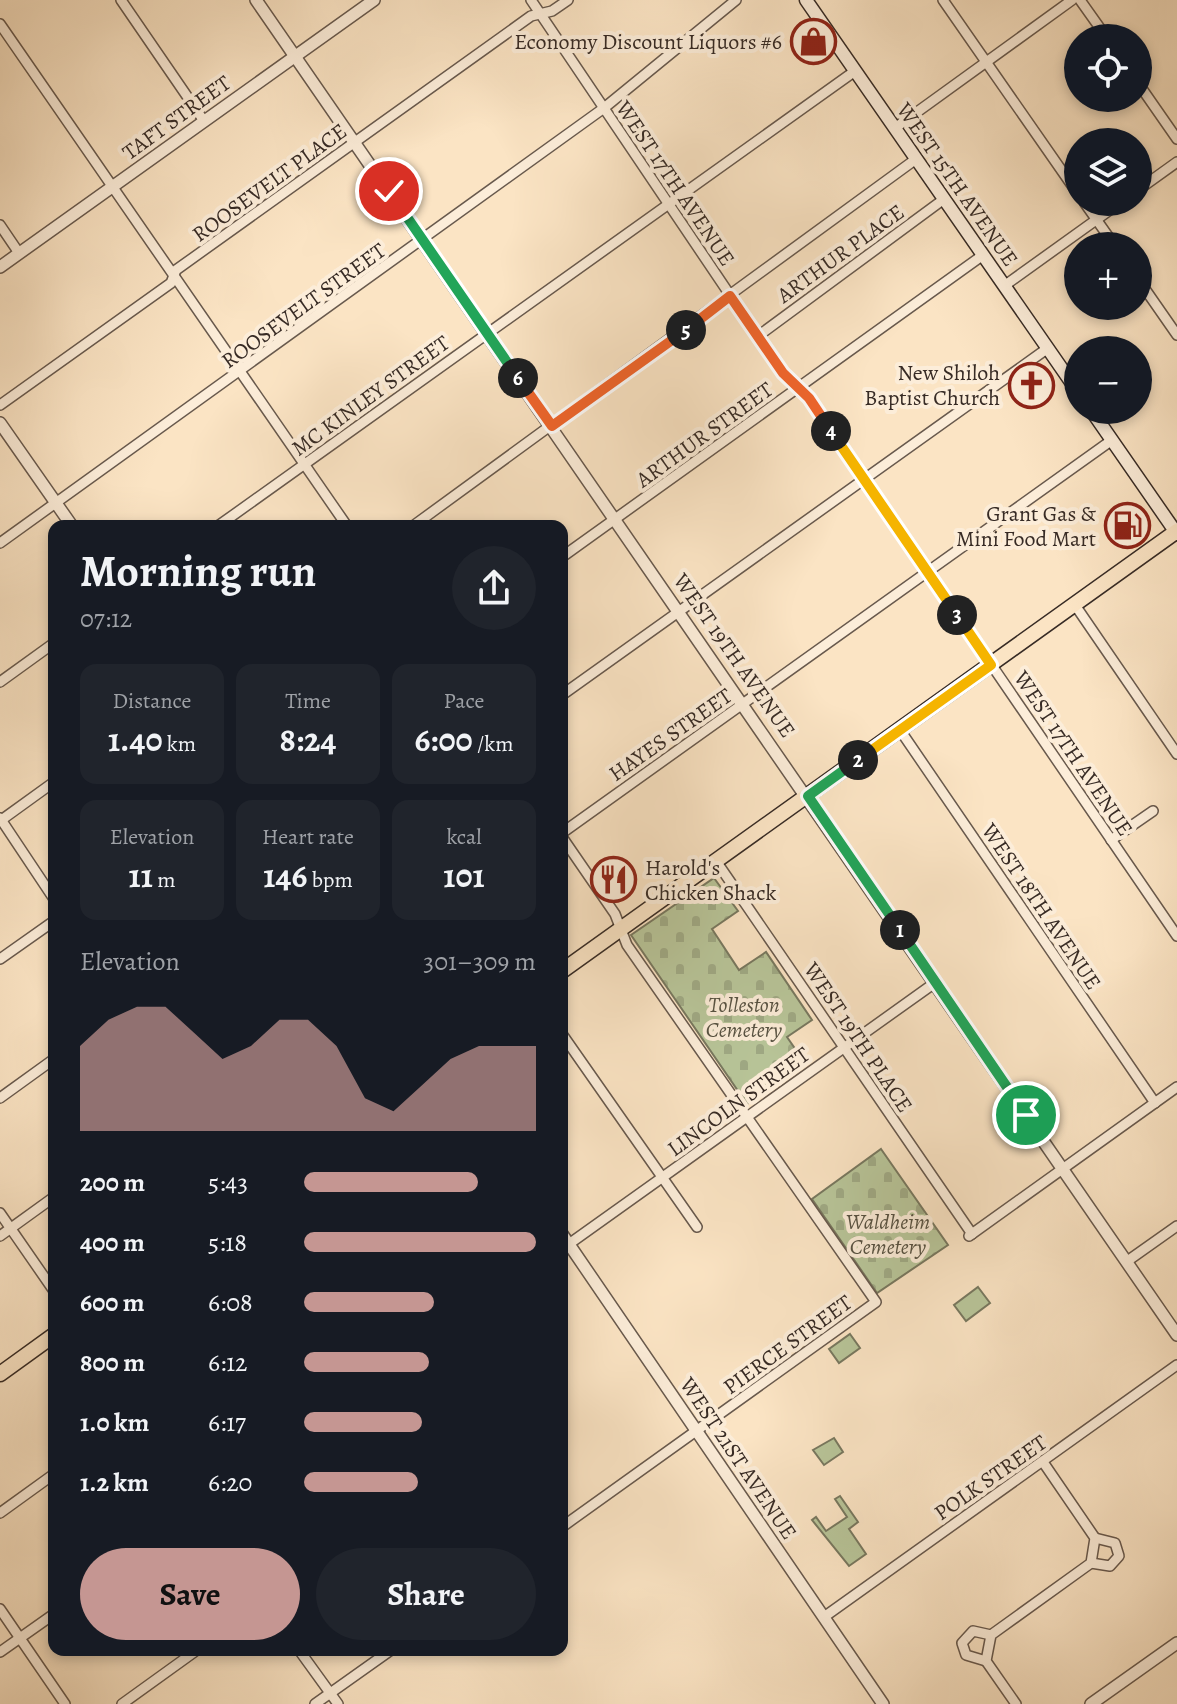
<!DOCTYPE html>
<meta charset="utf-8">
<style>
body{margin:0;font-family:Alegreya,serif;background:#20242c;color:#f1f3f6;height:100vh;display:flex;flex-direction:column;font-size:30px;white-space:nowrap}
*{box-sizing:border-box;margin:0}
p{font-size:26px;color:#9ea1a6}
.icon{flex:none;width:44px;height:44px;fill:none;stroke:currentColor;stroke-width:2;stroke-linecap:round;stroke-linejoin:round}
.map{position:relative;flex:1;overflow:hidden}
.drawer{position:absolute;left:48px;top:520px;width:520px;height:1136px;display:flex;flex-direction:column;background:#171b24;border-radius:16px;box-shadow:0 4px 12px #0003}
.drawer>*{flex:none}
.buttons{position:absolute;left:1064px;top:24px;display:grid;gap:16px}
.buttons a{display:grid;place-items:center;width:88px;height:88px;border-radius:50%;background:#171b24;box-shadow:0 4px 12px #0003;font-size:40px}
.pin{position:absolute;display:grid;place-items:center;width:68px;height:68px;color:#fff;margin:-34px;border:4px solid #fff;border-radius:50%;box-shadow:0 2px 8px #0007}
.km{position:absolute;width:40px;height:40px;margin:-20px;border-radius:50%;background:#222;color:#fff;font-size:22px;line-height:40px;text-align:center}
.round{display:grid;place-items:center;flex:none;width:84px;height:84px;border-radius:42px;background:#20242c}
.summary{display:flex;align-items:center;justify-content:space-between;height:136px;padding:0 32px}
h1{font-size:44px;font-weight:700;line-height:60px}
.figures{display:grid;grid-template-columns:repeat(3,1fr);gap:12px;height:136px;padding:8px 32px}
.figures div{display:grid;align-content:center;border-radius:16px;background:#20242c;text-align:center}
.figures b{font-size:34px;font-weight:700}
.figures small{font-size:22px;font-weight:400}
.figures p{font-size:22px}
.chart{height:224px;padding:16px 32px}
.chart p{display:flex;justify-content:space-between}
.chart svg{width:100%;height:144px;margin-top:8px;fill:#c59692;opacity:.7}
.primary-button{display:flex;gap:16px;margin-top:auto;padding:16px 32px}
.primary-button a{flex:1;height:92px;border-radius:48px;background:#c59692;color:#111;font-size:32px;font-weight:700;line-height:92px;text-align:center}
.primary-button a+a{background:#20242c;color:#f1f3f6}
ul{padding:0 32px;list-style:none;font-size:26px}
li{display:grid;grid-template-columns:128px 96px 1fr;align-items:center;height:60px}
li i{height:20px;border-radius:10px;background:#c59692}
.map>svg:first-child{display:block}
.cemetery{fill:url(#cemetery-stones);stroke:#78785f;stroke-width:2}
.park{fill:#b8c599;stroke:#78785f;stroke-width:2}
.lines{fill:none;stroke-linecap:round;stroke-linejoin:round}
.minor-casing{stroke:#68594d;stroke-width:12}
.tertiary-casing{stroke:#68594d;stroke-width:14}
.secondary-casing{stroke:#372b25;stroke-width:15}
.primary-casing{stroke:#372b25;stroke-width:17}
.minor{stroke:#fcedd9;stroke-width:9}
.tertiary{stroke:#fcedd9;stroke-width:11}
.secondary{stroke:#fcedd9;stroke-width:12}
.primary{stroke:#fbe4c4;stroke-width:14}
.split-1-casing{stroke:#fff;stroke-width:16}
.split-2-casing{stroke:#fff;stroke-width:16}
.split-3-casing{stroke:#fff;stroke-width:16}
.split-4-casing{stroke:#fff;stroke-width:16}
.split-5-casing{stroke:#fff;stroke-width:16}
.split-6-casing{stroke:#fff;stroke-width:16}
.split-7-casing{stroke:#fff;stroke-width:16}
.split-1{stroke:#22a559;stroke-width:10}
.split-2{stroke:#22a559;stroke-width:10}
.split-3{stroke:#f5b400;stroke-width:10}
.split-4{stroke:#f5b400;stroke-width:10}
.split-5{stroke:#f0652b;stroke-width:10}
.split-6{stroke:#f0652b;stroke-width:10}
.split-7{stroke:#22a559;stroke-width:10}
.labels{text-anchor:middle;stroke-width:8;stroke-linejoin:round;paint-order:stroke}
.poi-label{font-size:22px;fill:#372b25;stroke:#fcedd9;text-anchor:end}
.street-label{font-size:22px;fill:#372b25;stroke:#fcedd9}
.park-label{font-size:22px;font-style:italic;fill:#575242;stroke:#fcedd9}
</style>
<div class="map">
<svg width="1177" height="1704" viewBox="0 0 1177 1704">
<defs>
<pattern id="cemetery-stones" width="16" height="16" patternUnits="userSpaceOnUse" patternTransform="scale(2)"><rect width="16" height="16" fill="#b8c599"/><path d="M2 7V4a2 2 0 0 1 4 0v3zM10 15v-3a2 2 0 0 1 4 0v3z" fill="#9fa984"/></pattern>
</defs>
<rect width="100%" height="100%" fill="#fbe4c4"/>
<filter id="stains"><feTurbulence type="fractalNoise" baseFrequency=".0025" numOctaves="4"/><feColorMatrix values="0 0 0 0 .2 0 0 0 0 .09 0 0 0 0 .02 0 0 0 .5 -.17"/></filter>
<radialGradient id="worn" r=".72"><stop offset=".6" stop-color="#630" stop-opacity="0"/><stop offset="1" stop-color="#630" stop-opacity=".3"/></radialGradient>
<g class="cemetery">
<polygon points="714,878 738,911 712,929 739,970 766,952 812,1020 787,1037 805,1063 747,1104 631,935"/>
<polygon points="881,1149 948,1245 877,1293 812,1199"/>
</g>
<g class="park">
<polygon points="978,1287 990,1303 966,1321 954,1305"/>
<polygon points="850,1334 860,1348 839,1363 829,1349"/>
<polygon points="834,1438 843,1452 824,1465 813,1450"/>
<polygon points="840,1496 858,1522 849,1529 866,1554 849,1566 812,1520 816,1517 826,1531 847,1517 835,1499"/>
</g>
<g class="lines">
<defs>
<g id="minor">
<polyline points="121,0 204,121"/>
<polyline points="531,0 761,341 783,373 809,398 1177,936"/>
<polyline points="943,0 1078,194"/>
<polyline points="1080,0 1107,38"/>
<polyline points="0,24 347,526"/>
<polyline points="1138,83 1177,139"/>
<polyline points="895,128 1072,0"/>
<polyline points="1138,190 1177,162"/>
<polyline points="1084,202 1115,246"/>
<polyline points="0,225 19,253"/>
<polyline points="1138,279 1177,335"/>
<polyline points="1004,286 1121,202"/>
<polyline points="758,336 944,199"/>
<polyline points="0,405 171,283 176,270 531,16 552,11 568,0"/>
<polyline points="218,526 855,71"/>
<polyline points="413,526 916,159"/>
<polyline points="0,543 604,108 736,0"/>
<polyline points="562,557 983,255"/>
<polyline points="1075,605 1177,754"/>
<polyline points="0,682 54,643"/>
<polyline points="562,695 1048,348"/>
<polyline points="900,730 1155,1103"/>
<polyline points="0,818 54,899"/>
<polyline points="0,821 54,782"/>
<polyline points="562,833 1112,440"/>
<polyline points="562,837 615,914 627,945 876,1302 562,1527"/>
<polyline points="1111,840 1153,811"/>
<polyline points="716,861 972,1234"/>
<polyline points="0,959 54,921"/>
<polyline points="562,1034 697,1227"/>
<polyline points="0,1098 54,1059"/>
<polyline points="0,1213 54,1291"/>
<polyline points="0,1236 54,1197"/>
<polyline points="969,1236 1177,1087"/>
<polyline points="562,1249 936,982"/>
<polyline points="1126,1262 1177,1226"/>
<polyline points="0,1513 54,1474"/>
<polyline points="1091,1563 1110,1566 1119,1556 1115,1543 1095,1538"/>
<polyline points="0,1609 65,1704"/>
<polyline points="824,1617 1177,1365"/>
<polyline points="299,1650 338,1704"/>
<polyline points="0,1652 54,1614"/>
<polyline points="986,1661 966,1655 962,1643 973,1631 991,1635"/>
<polyline points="122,1704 197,1650"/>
<polyline points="315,1704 391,1650"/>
<polyline points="1016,1704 986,1661 991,1635 1091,1563 1095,1538 1043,1462"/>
</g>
<g id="tertiary">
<polyline points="256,0 1177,1335"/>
<polyline points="0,267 374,0"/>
<polyline points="0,423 72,526"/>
<polyline points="562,1234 883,1704"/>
<polyline points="1091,1704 1177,1643"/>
</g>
<g id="secondary">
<polyline points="806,0 1078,392"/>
<polyline points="1091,410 1177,534"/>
</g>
<g id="primary">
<polyline points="562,971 1177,531"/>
<polyline points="0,1374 54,1335"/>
</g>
</defs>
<use href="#minor" class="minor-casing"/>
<use href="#tertiary" class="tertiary-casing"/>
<use href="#secondary" class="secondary-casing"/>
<use href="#primary" class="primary-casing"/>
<use href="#minor" class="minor"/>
<use href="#tertiary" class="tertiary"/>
<use href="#secondary" class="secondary"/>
<use href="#primary" class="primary"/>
</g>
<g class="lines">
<defs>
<polyline id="split-1" points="900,930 1026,1115"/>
<polyline id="split-2" points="858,760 808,796 900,930"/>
<polyline id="split-3" points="858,760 991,665 957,615"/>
<polyline id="split-4" points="831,431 957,615"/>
<polyline id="split-5" points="686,330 730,296 783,373 809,398 831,431"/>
<polyline id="split-6" points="518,378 552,426 686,330"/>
<polyline id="split-7" points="389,191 518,378"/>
</defs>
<use href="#split-1" class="split-1-casing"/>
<use href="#split-2" class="split-2-casing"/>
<use href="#split-3" class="split-3-casing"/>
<use href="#split-4" class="split-4-casing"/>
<use href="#split-5" class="split-5-casing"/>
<use href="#split-6" class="split-6-casing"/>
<use href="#split-7" class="split-7-casing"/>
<use href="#split-1" class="split-1"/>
<use href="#split-2" class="split-2"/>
<use href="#split-3" class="split-3"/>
<use href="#split-4" class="split-4"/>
<use href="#split-5" class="split-5"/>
<use href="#split-6" class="split-6"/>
<use href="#split-7" class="split-7"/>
</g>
<defs>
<symbol id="shop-ring" viewBox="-11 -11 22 22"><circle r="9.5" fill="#fcedd9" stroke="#8f2418" stroke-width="1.5"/><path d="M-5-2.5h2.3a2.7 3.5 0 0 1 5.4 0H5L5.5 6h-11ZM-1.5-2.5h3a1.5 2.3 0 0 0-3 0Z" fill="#8f2418"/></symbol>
<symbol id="church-ring" viewBox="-11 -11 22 22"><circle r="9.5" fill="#fcedd9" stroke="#8f2418" stroke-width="1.5"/><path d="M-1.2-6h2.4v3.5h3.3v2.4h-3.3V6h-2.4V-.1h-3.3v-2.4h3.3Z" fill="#8f2418"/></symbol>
<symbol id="fuel-ring" viewBox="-11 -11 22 22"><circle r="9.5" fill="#fcedd9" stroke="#8f2418" stroke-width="1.5"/><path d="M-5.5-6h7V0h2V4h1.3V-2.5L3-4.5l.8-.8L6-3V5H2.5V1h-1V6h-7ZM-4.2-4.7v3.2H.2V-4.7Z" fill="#8f2418"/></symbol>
<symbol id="restaurant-ring" viewBox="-11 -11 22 22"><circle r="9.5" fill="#fcedd9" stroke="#8f2418" stroke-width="1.5"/><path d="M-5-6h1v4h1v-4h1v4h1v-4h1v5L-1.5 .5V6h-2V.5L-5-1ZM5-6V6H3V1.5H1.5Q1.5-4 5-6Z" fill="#8f2418"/></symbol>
</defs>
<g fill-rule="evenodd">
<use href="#shop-ring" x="788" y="16" width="51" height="51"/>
<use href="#church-ring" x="1006" y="360" width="51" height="51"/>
<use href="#fuel-ring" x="1102" y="500" width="51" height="51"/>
<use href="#restaurant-ring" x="588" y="854" width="51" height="51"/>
</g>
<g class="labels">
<g class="poi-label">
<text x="782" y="49">Economy Discount Liquors #6</text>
<text x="1000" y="380">New Shiloh<tspan x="1000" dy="25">Baptist Church</tspan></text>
<text x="1096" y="521">Grant Gas &amp;<tspan x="1096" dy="25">Mini Food Mart</tspan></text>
<text x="645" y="875" text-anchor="start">Harold's<tspan x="645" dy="25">Chicken Shack</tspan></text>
</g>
<g class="street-label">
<text transform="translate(176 117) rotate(-36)" y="8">TAFT STREET</text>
<text transform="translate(269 182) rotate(-36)" y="8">ROOSEVELT PLACE</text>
<text transform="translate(676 183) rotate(56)" y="8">WEST 17TH AVENUE</text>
<text transform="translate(958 184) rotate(55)" y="8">WEST 15TH AVENUE</text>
<text transform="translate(840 253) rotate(-36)" y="8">ARTHUR PLACE</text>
<text transform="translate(303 305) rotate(-36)" y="8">ROOSEVELT STREET</text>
<text transform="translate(370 395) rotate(-36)" y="8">MC KINLEY STREET</text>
<text transform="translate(704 434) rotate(-36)" y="8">ARTHUR STREET</text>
<text transform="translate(735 655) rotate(55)" y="8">WEST 19TH AVENUE</text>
<text transform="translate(670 734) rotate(-35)" y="8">HAYES STREET</text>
<text transform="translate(1074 753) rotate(56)" y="8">WEST 17TH AVENUE</text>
<text transform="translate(1042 906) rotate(56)" y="8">WEST 18TH AVENUE</text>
<text transform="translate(859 1037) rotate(56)" y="8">WEST 19TH PLACE</text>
<text transform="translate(738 1101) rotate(-36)" y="8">LINCOLN STREET</text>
<text transform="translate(787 1344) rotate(-36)" y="8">PIERCE STREET</text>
<text transform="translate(739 1458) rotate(56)" y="8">WEST 21ST AVENUE</text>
<text transform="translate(990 1477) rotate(-35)" y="8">POLK STREET</text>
</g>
<g class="park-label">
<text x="744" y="1012">Tolleston<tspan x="744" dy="25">Cemetery</tspan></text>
<text x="888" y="1229">Waldheim<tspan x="888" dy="25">Cemetery</tspan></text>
</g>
</g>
<rect width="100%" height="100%" filter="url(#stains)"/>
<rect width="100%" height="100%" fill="url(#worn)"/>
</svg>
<div class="buttons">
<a><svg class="icon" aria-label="locate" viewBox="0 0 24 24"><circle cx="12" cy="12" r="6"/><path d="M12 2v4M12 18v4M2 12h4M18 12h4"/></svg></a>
<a><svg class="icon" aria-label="layers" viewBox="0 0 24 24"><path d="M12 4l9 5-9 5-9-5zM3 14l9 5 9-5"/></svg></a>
<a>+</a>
<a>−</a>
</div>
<div class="pin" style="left:1026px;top:1115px;background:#1e9e55"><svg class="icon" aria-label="arrive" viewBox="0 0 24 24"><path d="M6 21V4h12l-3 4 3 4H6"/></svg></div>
<div class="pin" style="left:389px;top:191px;background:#d93025"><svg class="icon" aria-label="check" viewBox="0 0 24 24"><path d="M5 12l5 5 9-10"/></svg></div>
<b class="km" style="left:900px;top:930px">1</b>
<b class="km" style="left:858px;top:760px">2</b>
<b class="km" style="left:957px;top:615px">3</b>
<b class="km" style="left:831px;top:431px">4</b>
<b class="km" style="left:686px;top:330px">5</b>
<b class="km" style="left:518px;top:378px">6</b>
<section class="drawer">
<div class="summary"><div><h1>Morning run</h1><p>07:12</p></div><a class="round"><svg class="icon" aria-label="share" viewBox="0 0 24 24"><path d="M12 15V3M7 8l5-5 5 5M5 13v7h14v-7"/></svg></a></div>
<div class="figures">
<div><p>Distance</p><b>1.40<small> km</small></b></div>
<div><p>Time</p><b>8:24</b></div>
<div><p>Pace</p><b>6:00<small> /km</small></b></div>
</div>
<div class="figures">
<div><p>Elevation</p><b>11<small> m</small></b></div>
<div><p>Heart rate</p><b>146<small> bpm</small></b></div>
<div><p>kcal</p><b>101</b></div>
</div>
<div class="chart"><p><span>Elevation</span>301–309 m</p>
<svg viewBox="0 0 160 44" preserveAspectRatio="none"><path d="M0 44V18L10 10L20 6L30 6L40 14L50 22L60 18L70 10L80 10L90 18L100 34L110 38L120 30L130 22L140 18L150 18L160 18V44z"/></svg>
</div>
<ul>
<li><b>200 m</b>5:43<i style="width:75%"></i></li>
<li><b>400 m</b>5:18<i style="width:100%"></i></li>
<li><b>600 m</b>6:08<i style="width:56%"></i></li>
<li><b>800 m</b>6:12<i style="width:54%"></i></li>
<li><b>1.0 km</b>6:17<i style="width:51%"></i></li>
<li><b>1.2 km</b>6:20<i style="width:49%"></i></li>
</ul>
<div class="primary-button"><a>Save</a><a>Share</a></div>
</section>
</div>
